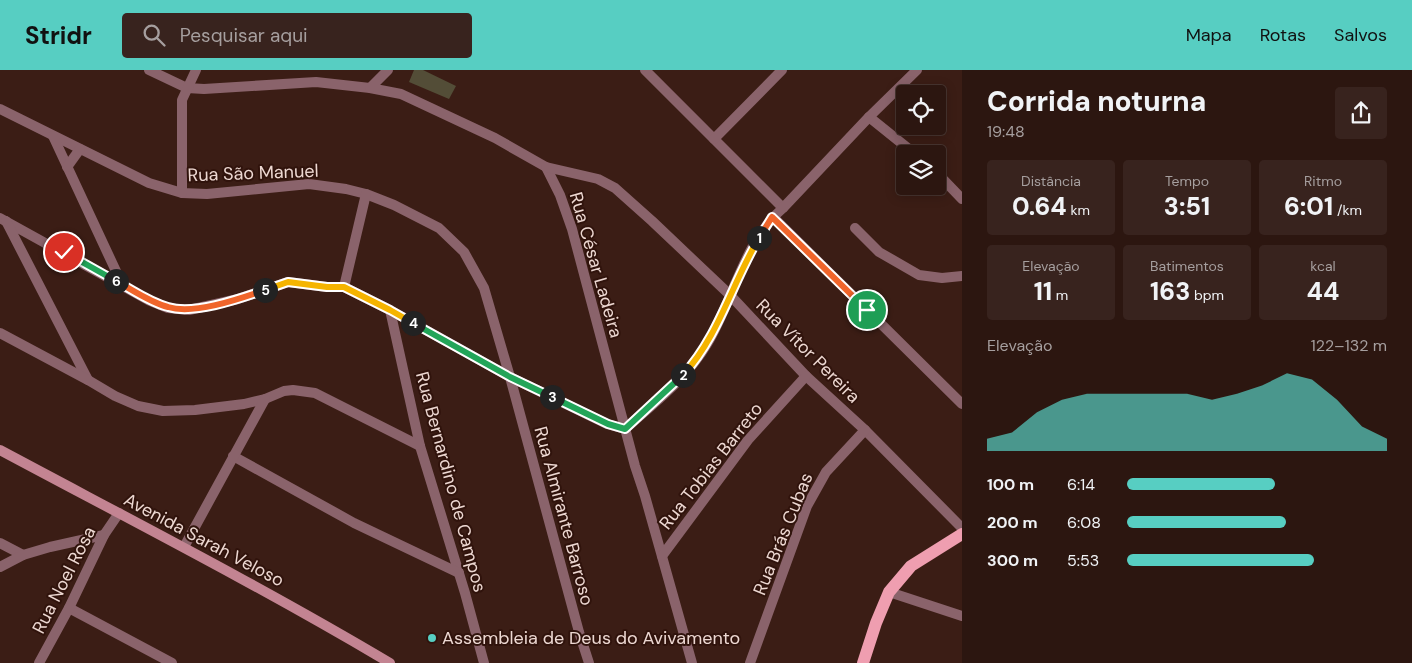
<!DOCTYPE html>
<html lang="pt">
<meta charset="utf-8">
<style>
body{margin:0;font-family:"DM Sans",sans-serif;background:#38231e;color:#f1f3f6;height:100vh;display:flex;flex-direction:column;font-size:19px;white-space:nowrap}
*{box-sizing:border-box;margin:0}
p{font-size:16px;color:#a69f9f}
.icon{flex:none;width:28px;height:28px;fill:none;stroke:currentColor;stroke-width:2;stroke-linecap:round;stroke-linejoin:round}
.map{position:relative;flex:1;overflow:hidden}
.side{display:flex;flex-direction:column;background:#2c1610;width:450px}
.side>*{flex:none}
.controls{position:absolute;left:896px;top:15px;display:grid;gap:10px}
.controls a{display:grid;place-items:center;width:50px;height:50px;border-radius:5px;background:#2c1610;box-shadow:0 2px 12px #0003,0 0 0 1px #483530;font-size:25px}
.pin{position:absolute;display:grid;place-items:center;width:42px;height:42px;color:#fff;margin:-21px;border:2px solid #fff;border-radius:50%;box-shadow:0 1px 5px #0007}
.km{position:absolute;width:25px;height:25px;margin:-12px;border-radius:50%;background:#222;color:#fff;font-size:14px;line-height:25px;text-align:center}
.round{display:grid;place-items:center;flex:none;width:52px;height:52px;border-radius:5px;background:#38231e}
.head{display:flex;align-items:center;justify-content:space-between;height:85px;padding:0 25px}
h1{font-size:28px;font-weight:800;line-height:38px}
.figures{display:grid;grid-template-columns:repeat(3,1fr);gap:8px;height:85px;padding:5px 25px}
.figures div{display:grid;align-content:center;border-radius:5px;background:#38231e;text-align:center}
.figures b{font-size:25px;font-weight:800}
.figures small{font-size:14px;font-weight:400}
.figures p{font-size:14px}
.chart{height:140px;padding:10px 25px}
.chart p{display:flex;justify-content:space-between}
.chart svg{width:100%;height:90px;margin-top:5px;fill:#57cec2;opacity:.7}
ul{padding:0 25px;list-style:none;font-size:16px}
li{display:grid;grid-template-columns:80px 60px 1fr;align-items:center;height:38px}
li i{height:12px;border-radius:6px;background:#57cec2}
header{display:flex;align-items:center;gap:30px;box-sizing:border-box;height:70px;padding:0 25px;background:#57cec2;color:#111}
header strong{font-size:24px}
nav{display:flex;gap:28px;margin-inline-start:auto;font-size:18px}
.search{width:350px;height:45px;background:#38231e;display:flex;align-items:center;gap:12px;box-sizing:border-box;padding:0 18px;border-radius:5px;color:#a69f9f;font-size:19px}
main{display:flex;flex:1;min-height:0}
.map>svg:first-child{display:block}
.green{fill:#534d37}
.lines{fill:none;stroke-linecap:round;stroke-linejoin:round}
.minor{stroke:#8a636b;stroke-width:10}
.secondary{stroke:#c38492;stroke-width:10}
.primary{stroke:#ef9eb0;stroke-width:12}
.split-1-casing{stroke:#fff;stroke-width:10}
.split-2-casing{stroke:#fff;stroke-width:10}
.split-3-casing{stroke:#fff;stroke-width:10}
.split-4-casing{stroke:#fff;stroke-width:10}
.split-5-casing{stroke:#fff;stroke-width:10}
.split-6-casing{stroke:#fff;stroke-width:10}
.split-7-casing{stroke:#fff;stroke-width:10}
.split-1{stroke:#f0652b;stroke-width:6}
.split-2{stroke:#f5b400;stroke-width:6}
.split-3{stroke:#22a559;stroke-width:6}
.split-4{stroke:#22a559;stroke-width:6}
.split-5{stroke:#f5b400;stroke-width:6}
.split-6{stroke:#f0652b;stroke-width:6}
.split-7{stroke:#22a559;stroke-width:6}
.poi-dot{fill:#57cec2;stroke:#30130c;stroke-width:2}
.labels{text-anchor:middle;stroke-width:4;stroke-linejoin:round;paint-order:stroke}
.street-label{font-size:18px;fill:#edd8d2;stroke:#30130c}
.poi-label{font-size:18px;fill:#edd8d2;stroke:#30130c;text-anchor:start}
</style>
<header>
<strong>Stridr</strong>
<div class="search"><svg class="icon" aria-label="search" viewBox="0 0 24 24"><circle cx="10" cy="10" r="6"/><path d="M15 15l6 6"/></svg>Pesquisar aqui</div>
<nav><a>Mapa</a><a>Rotas</a><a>Salvos</a></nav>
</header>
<main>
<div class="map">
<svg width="962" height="593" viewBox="0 0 962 593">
<rect width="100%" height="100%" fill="#3b1d15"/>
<polygon class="green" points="414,0 423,0 456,16 449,29 409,12"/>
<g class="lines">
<g class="minor">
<polyline points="149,0 187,18 204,19 316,12 370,18 401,24 495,68 546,97 560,125 572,159 635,396 645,426 692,593"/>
<polyline points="645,0 783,138"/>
<polyline points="370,18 388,0"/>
<polyline points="0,39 149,113 182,123 207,124 309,114 346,119 366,124 394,135 439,158 464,182 484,218 510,307 579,562 589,593"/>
<polyline points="869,47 915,84"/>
<polyline points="53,66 122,214"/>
<polyline points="714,69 782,0"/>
<polyline points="67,97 80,79"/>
<polyline points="546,97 598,109 615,118 652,151 730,225 806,306 865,360 962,458"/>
<polyline points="938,104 962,129"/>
<polyline points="182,123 182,30 196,0"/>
<polyline points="773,147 962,334"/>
<path d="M0,148l148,82 20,8 21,2 49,-11 50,-17 39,5h17l46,23 120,67 97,47 18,5c29,-26 62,-51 82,-85 26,-43 37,-103 76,-136l86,-91 48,-47"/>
<polyline points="6,151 88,310"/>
<polyline points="855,158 879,182 919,205 942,208 962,206"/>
<polyline points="344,217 366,124"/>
<polyline points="390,240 420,376 465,523 484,593"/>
<polyline points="0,263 88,310 115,326 138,336 163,341 195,340 244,334 265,329 284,321 293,320 315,323 420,376"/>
<polyline points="233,386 354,453 459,503"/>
<polyline points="0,473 23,485"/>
<polyline points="184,477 265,329"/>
<polyline points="662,486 748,370 806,306"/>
<polyline points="0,497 23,485 50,477 104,465"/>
<polyline points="889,522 962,546"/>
<polyline points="69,538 172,593"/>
<polyline points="39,593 69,538 104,465 119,443"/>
<polyline points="750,593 807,436 826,402 865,360"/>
</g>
<path class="secondary" d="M0,380c131,70 262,137 390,213"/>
<polyline class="primary" points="863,593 876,553 889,522 911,496 962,464"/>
</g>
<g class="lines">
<defs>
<polyline id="split-1" points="759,168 772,147 867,240"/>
<path id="split-2" d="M683,305c36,-39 49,-92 76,-137"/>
<polyline id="split-3" points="552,327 608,354 625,359 683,305"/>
<polyline id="split-4" points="413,253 510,307 552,327"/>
<polyline id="split-5" points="265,220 288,212 327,217 344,217 390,240 413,253"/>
<path id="split-6" d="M116,211c17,9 33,21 52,26 26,8 71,-8 97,-17"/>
<polyline id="split-7" points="64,182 116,211"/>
</defs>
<use href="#split-1" class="split-1-casing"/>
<use href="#split-2" class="split-2-casing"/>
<use href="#split-3" class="split-3-casing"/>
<use href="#split-4" class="split-4-casing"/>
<use href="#split-5" class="split-5-casing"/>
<use href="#split-6" class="split-6-casing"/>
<use href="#split-7" class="split-7-casing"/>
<use href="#split-1" class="split-1"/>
<use href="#split-2" class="split-2"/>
<use href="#split-3" class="split-3"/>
<use href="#split-4" class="split-4"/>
<use href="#split-5" class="split-5"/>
<use href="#split-6" class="split-6"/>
<use href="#split-7" class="split-7"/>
</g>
<circle class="poi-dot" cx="432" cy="568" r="5"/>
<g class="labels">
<g class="street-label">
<text transform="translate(253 103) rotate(-2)" y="6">Rua São Manuel</text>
<text transform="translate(596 195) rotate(74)" y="6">Rua César Ladeira</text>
<text transform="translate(808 281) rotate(45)" y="6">Rua Vítor Pereira</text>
<text transform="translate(711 396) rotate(-52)" y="6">Rua Tobias Barreto</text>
<text transform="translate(451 412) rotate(75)" y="6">Rua Bernardino de Campos</text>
<text transform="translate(564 446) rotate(75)" y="6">Rua Almirante Barroso</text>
<text transform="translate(783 464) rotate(-68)" y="6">Rua Brás Cubas</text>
<text transform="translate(204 470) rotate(28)" y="6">Avenida Sarah Veloso</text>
<text transform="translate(64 510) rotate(-63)" y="6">Rua Noel Rosa</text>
</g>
<g class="poi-label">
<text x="442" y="574">Assembleia de Deus do Avivamento</text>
</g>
</g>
</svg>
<div class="controls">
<a><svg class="icon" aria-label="locate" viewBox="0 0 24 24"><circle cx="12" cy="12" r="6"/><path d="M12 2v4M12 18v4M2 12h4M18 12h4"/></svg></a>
<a><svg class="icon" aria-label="layers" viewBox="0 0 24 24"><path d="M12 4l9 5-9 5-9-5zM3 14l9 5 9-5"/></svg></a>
</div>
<div class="pin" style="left:867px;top:240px;background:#1e9e55"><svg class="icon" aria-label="arrive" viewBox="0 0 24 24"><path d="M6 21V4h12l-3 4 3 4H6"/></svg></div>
<div class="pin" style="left:64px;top:182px;background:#d93025"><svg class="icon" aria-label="check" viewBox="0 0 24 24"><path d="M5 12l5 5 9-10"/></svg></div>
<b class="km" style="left:759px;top:168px">1</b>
<b class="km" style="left:683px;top:305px">2</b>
<b class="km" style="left:552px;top:327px">3</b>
<b class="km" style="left:413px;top:253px">4</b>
<b class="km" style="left:265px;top:220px">5</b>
<b class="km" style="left:116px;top:211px">6</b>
</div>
<section class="side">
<div class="head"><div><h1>Corrida noturna</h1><p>19:48</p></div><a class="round"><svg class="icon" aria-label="share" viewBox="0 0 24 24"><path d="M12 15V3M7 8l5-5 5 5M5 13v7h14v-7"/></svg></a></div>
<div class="figures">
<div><p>Distância</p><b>0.64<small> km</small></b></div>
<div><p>Tempo</p><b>3:51</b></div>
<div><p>Ritmo</p><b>6:01<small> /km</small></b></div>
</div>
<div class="figures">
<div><p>Elevação</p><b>11<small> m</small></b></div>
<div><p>Batimentos</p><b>163<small> bpm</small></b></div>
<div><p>kcal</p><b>44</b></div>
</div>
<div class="chart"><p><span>Elevação</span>122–132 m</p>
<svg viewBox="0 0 160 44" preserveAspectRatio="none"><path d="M0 44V38L10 35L20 25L30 19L40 16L50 16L60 16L70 16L80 16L90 19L100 16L110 12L120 6L130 9L140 19L150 32L160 38V44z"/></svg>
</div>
<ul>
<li><b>100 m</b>6:14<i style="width:57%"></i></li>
<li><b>200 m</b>6:08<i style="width:61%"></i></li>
<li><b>300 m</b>5:53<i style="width:72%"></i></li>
</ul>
</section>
</main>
